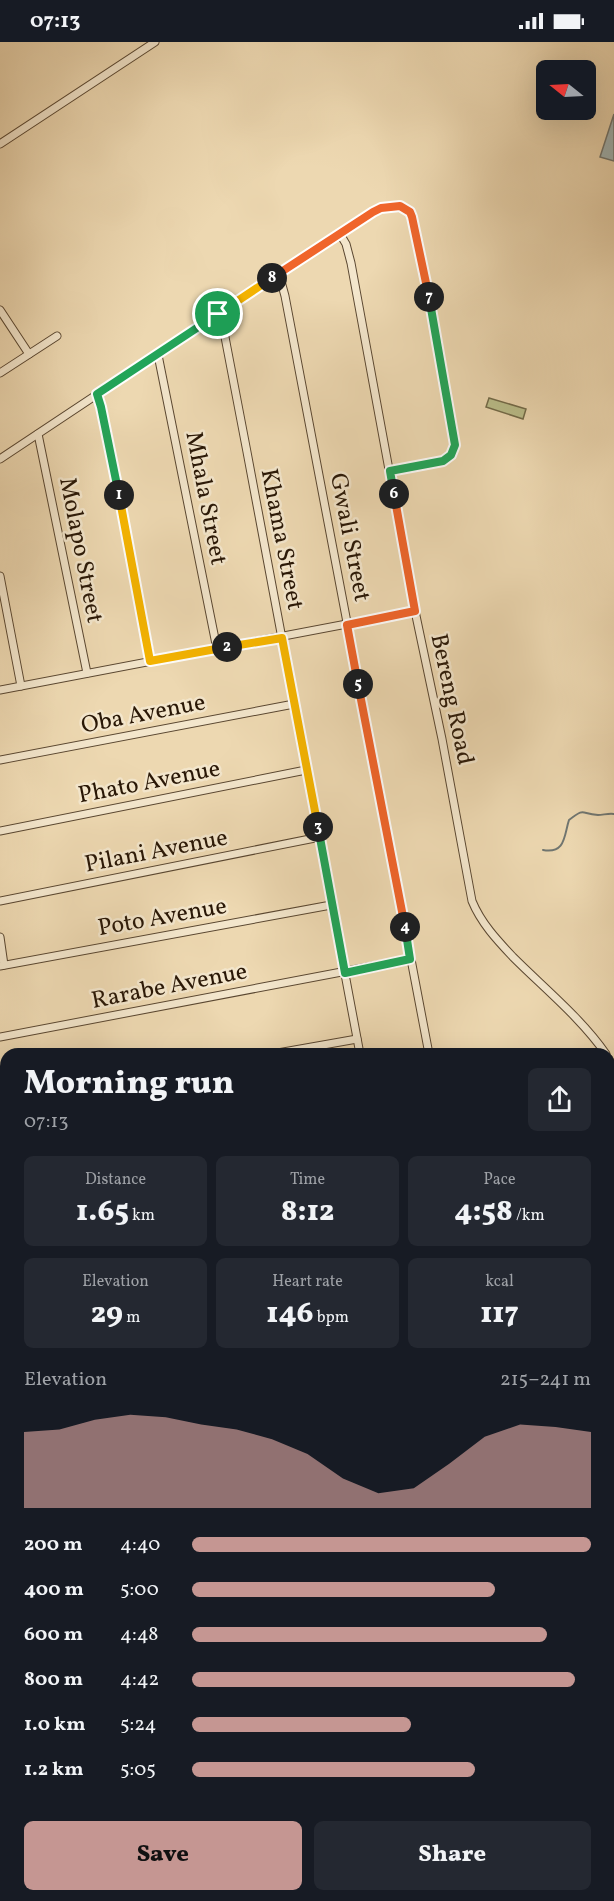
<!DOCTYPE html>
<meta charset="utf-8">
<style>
body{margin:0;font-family:Vollkorn,serif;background:#242831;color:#f1f3f6;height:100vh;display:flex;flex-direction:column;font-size:22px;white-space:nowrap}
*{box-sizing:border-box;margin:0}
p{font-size:20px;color:#9ea1a6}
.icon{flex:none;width:33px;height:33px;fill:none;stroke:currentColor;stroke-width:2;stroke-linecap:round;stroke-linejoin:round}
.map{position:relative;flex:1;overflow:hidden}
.sheet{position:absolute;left:0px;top:1006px;width:615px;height:854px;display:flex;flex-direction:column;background:#171b24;border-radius:18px 18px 0 0;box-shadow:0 6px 24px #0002}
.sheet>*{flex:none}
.needle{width:39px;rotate:288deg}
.controls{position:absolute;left:536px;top:18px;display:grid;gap:12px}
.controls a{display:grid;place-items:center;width:60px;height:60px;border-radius:9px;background:#171b24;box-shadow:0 6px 24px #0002;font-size:30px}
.pin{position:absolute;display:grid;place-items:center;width:51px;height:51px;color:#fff;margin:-26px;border:3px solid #fff;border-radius:50%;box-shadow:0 2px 6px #0007}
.km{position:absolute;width:30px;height:30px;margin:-15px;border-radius:50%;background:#222;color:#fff;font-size:16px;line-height:30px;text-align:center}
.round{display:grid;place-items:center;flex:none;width:63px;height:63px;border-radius:9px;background:#242831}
.overview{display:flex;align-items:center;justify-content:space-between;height:102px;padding:0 24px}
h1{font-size:33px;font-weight:800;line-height:45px}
.figures{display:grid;grid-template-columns:repeat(3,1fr);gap:9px;height:102px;padding:6px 24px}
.figures div{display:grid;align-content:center;border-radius:9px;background:#242831;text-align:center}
.figures b{font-size:30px;font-weight:800}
.figures small{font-size:16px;font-weight:400}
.figures p{font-size:16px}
.chart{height:168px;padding:12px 24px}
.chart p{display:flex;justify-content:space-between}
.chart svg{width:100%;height:108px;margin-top:6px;fill:#c59692;opacity:.7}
.primary-button{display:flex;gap:12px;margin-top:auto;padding:12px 24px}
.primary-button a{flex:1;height:69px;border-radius:9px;background:#c59692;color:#111;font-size:24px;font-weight:800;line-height:69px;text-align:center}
.primary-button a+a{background:#242831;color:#f1f3f6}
ul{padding:0 24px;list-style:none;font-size:20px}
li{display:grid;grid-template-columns:96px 72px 1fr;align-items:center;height:45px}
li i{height:15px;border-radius:8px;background:#c59692}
.status{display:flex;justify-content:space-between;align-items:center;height:42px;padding:0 30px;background:#171b24;direction:ltr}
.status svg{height:16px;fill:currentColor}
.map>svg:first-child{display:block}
.green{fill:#babe8a;stroke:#726a48;stroke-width:1.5}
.water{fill:#a0b6b8;stroke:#707671;stroke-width:1.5}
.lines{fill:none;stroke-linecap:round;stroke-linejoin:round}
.stream{stroke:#707671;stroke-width:2}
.street-casing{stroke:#5a4731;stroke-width:9}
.secondary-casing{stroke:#291706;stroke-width:11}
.street{stroke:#f3e6cc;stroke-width:7}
.secondary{stroke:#f3e6cc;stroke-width:9}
.split-1-casing{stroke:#fff;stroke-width:12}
.split-2-casing{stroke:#fff;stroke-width:12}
.split-3-casing{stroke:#fff;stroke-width:12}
.split-4-casing{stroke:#fff;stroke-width:12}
.split-5-casing{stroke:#fff;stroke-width:12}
.split-6-casing{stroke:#fff;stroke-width:12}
.split-7-casing{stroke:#fff;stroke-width:12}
.split-8-casing{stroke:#fff;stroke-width:12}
.split-9-casing{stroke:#fff;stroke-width:12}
.split-1{stroke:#22a559;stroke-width:8}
.split-2{stroke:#f5b400;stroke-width:8}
.split-3{stroke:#f5b400;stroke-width:8}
.split-4{stroke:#22a559;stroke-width:8}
.split-5{stroke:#f0652b;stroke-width:8}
.split-6{stroke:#f0652b;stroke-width:8}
.split-7{stroke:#22a559;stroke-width:8}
.split-8{stroke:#f0652b;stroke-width:8}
.split-9{stroke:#f5b400;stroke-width:8}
.labels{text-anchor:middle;stroke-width:5;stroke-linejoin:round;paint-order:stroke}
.street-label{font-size:24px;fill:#291706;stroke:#f3e6cc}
</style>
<div class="status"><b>07:13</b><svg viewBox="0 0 49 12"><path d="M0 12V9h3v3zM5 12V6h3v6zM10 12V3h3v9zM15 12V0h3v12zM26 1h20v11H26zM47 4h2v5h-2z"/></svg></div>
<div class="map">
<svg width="614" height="1859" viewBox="0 0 614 1859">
<rect width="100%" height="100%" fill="#edd8b1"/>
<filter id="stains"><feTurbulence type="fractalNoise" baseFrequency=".00333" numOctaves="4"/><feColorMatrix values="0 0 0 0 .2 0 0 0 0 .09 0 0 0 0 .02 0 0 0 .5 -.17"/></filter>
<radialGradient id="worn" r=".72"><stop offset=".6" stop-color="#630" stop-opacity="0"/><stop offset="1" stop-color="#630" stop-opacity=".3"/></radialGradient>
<polygon class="green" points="489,356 526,367 523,377 486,365"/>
<polygon class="water" points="614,72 614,119 600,115"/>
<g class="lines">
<path class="stream" d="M543,808c23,4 21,-15 26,-30 17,-13 11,-6 29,-5 5,0 11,-2 16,-1"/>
<defs>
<g id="street">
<polyline points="0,102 155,0"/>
<path d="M340,192l6,10 5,19 64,348 27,128 30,162c9,22 25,39 41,56 31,31 68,61 93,97"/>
<polyline points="279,232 285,254 429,1012"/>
<polyline points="0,268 29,312"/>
<polyline points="218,272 225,295 247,410 360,1012"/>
<polyline points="158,313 217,607"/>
<polyline points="0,331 57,294"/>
<polyline points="97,352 104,376 151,619"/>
<polyline points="38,392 87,631"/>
<path d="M0,417l361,-240c15,-9 40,-23 51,-2l25,121 18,107 -4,10 -8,6 -52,10"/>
<polyline points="0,534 21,644"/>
<polyline points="0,648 415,569"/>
<polyline points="0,718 294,662"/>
<polyline points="0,789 306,728"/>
<polyline points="0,859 320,795"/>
<polyline points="0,895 4,923"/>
<polyline points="0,924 331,863"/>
<polyline points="0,995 410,917"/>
<polyline points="272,1012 357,997"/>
<polyline points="609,1017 614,1028"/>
<polyline points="0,1063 6,1062"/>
<polyline points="0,1134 6,1133"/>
<polyline points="0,1202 6,1200"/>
<polyline points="0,1270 6,1269"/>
<polyline points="0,1346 6,1344"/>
<polyline points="609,1401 614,1398"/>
<polyline points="0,1504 6,1535"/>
<polyline points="609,1518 614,1516"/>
<polyline points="609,1592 614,1589"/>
<polyline points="609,1669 614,1667"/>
<polyline points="609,1785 614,1796"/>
<polyline points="0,1836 6,1835"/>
<polyline points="205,1854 206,1859"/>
<polyline points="275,1854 276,1859"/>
<polyline points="489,1854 491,1859"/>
<polyline points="564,1854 566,1859"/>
<polyline points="241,1859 268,1854"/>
<polyline points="470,1859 477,1854"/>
</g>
<g id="secondary">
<polyline points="609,1237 614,1236"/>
<polyline points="0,1409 6,1405"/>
<polyline points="609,1468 614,1478"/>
</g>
</defs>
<use href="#street" class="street-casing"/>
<use href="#secondary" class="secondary-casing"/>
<use href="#street" class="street"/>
<use href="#secondary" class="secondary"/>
</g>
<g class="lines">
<defs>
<polyline id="split-1" points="119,453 101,365 97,352 218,272"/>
<polyline id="split-2" points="119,453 150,619 227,605"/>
<polyline id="split-3" points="227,605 282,596 318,785"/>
<polyline id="split-4" points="318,785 345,931 410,917 405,885"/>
<polyline id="split-5" points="358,642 405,885"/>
<polyline id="split-6" points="358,642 347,583 415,569 394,452"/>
<polyline id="split-7" points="394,452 390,429 443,419 451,413 455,403 429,255"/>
<polyline id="split-8" points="272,236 373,170 381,166 400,164 410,170 412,175 429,255"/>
<polyline id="split-9" points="218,272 272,236"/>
</defs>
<use href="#split-1" class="split-1-casing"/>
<use href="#split-2" class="split-2-casing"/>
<use href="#split-3" class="split-3-casing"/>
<use href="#split-4" class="split-4-casing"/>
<use href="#split-5" class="split-5-casing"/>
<use href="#split-6" class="split-6-casing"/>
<use href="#split-7" class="split-7-casing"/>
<use href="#split-8" class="split-8-casing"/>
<use href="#split-9" class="split-9-casing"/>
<use href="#split-1" class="split-1"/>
<use href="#split-2" class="split-2"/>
<use href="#split-3" class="split-3"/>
<use href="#split-4" class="split-4"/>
<use href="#split-5" class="split-5"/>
<use href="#split-6" class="split-6"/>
<use href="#split-7" class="split-7"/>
<use href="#split-8" class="split-8"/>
<use href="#split-9" class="split-9"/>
</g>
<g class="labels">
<g class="street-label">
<text transform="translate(207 456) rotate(79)" y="8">Mhala Street</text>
<text transform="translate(351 495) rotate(79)" y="8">Gwali Street</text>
<text transform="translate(283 497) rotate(79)" y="8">Khama Street</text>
<text transform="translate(82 508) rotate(79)" y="8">Molapo Street</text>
<text transform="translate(453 657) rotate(78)" y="8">Bereng Road</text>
<text transform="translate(143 671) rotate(-11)" y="8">Oba Avenue</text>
<text transform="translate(149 739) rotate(-11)" y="8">Phato Avenue</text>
<text transform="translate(156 808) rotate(-11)" y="8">Pilani Avenue</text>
<text transform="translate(162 874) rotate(-10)" y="8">Poto Avenue</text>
<text transform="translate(169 943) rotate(-11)" y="8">Rarabe Avenue</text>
</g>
</g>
<rect width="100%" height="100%" filter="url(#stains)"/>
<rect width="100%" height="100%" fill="url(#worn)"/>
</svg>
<div class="controls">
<a><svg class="needle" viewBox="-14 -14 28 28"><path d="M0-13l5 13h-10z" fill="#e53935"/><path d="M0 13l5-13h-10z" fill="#9ea1a6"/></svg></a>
</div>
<div class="pin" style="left:218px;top:272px;background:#1e9e55"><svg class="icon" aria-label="arrive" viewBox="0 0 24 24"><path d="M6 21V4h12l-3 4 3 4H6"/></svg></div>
<b class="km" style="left:119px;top:453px">1</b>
<b class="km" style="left:227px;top:605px">2</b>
<b class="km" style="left:318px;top:785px">3</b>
<b class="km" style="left:405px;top:885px">4</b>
<b class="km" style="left:358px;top:642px">5</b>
<b class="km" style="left:394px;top:452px">6</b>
<b class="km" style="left:429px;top:255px">7</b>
<b class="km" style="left:272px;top:236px">8</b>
<section class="sheet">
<div class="overview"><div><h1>Morning run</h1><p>07:13</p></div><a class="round"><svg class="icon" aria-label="share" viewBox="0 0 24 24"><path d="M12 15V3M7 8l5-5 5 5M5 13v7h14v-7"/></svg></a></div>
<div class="figures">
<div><p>Distance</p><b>1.65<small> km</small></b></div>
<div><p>Time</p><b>8:12</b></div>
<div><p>Pace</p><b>4:58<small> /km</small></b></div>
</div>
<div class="figures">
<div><p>Elevation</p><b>29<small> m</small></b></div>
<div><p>Heart rate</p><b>146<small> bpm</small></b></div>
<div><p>kcal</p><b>117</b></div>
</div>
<div class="chart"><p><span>Elevation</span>215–241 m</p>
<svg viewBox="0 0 160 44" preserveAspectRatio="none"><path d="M0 44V13L10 12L20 8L30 6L40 7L50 10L60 12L70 16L80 22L90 32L100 38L110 36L120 26L130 15L140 10L150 11L160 13V44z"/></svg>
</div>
<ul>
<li><b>200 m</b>4:40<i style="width:100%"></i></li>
<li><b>400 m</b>5:00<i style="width:76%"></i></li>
<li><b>600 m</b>4:48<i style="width:89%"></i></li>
<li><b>800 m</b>4:42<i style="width:96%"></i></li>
<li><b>1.0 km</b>5:24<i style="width:55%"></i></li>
<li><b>1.2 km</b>5:05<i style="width:71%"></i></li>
</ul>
<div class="primary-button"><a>Save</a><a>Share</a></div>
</section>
</div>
